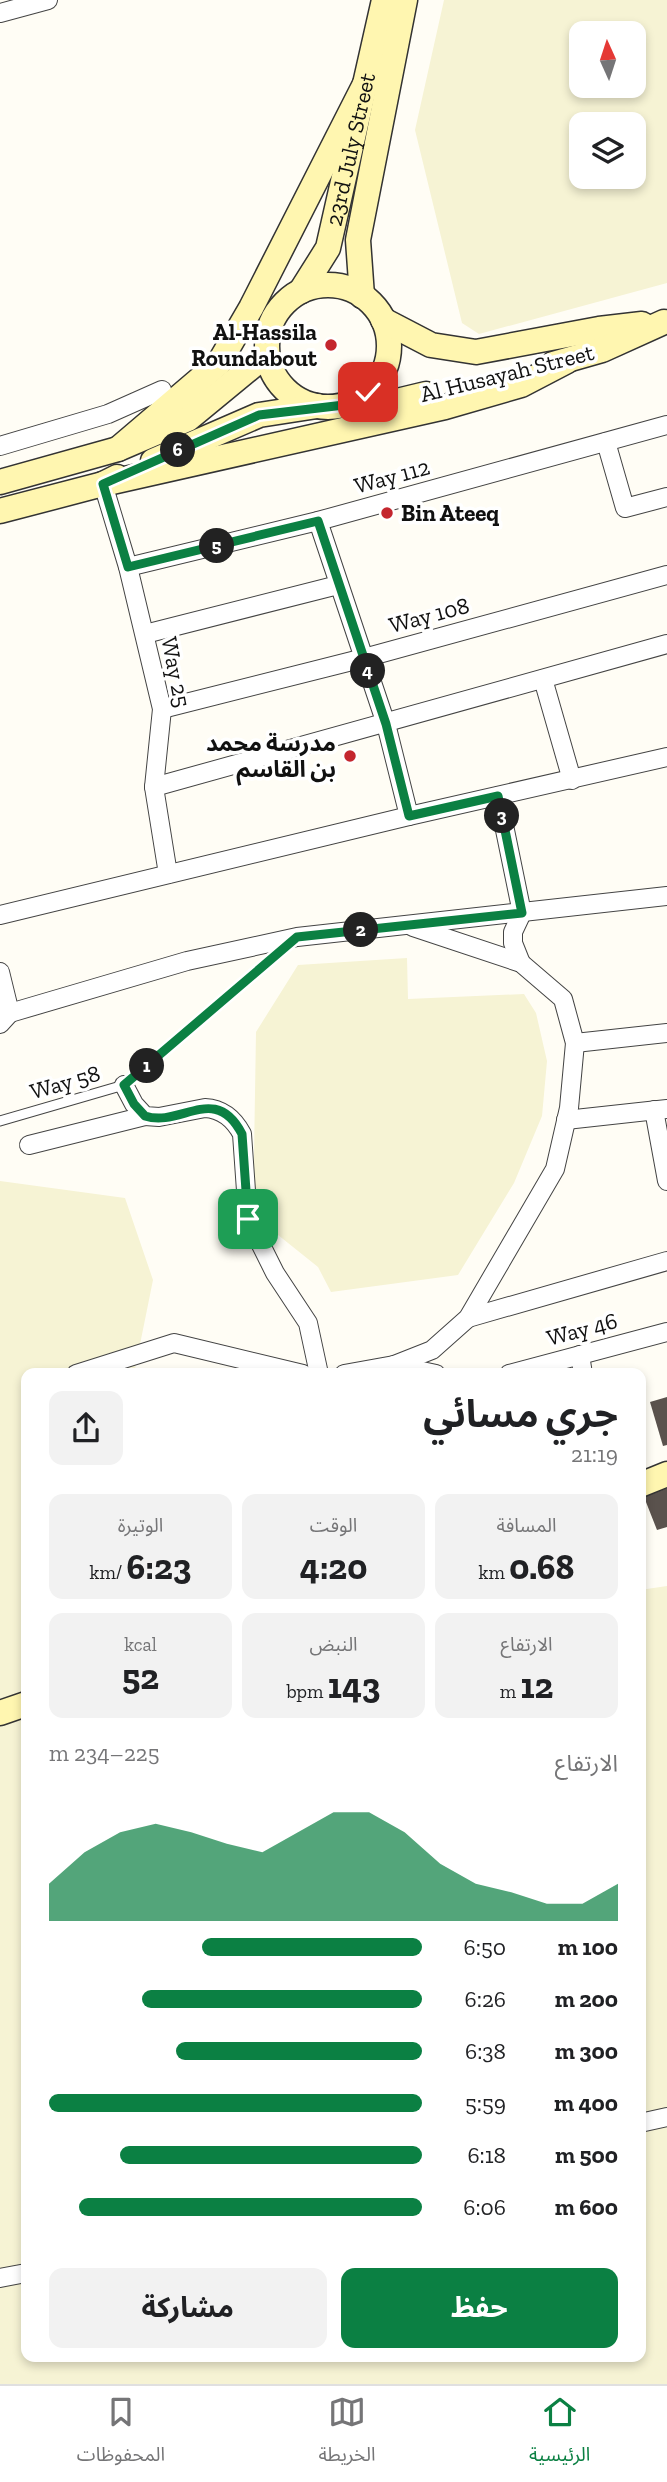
<!DOCTYPE html>
<html lang="ar">
<meta charset="utf-8">
<style>
body{margin:0;font-family:"Zilla Slab","Noto Sans Arabic",serif;background:#f2f2f2;color:#202124;direction:rtl;height:100vh;display:flex;flex-direction:column;font-size:26px;white-space:nowrap}
*{box-sizing:border-box;margin:0}
p{font-size:23px;color:#757577}
.icon{flex:none;width:38px;height:38px;fill:none;stroke:currentColor;stroke-width:2;stroke-linecap:round;stroke-linejoin:round}
.map{position:relative;flex:1;overflow:hidden;direction:ltr}
.sheet{position:absolute;left:21px;top:1368px;width:625px;height:994px;display:flex;flex-direction:column;background:#fff;border-radius:14px;box-shadow:0 4px 10px #0003;direction:rtl}
.sheet>*{flex:none}
.needle{width:46px;rotate:357deg}
.tools{position:absolute;left:569px;top:21px;display:grid;gap:14px}
.tools a{display:grid;place-items:center;width:77px;height:77px;border-radius:14px;background:#fff;box-shadow:0 4px 10px #0003;font-size:35px}
.pin{position:absolute;display:grid;place-items:center;width:60px;height:60px;color:#fff;margin:-30px;border-radius:14px;box-shadow:0 4px 10px #0006}
.km{position:absolute;width:35px;height:35px;margin:-18px;border-radius:50%;background:#222;color:#fff;font-size:19px;line-height:35px;text-align:center}
.round{display:grid;place-items:center;flex:none;width:74px;height:74px;border-radius:14px;background:#f2f2f2}
.headline{display:flex;align-items:center;justify-content:space-between;height:119px;padding:0 28px}
h1{font-size:38px;font-weight:700;line-height:52px}
.metrics{display:grid;grid-template-columns:repeat(3,1fr);gap:10px;height:119px;padding:7px 28px}
.metrics div{display:grid;align-content:center;border-radius:14px;background:#f2f2f2;text-align:center}
.metrics b{font-size:35px;font-weight:700}
.metrics small{font-size:19px;font-weight:400}
.metrics p{font-size:19px}
.chart{height:196px;padding:14px 28px}
.chart p{display:flex;justify-content:space-between}
.chart svg{width:100%;height:126px;margin-top:7px;fill:#0b8043;opacity:.7}
.button{display:flex;gap:14px;margin-top:auto;padding:14px 28px}
.button a{flex:1;height:80px;border-radius:14px;background:#0b8043;color:#fff;font-size:28px;font-weight:700;line-height:80px;text-align:center}
.button a+a{background:#f2f2f2;color:#202124}
ul{padding:0 28px;list-style:none;font-size:23px}
li{display:grid;grid-template-columns:112px 84px 1fr;align-items:center;height:52px}
li i{height:18px;border-radius:9px;background:#0b8043}
.dock{display:flex;justify-content:space-around;align-items:center;height:98px;border-top:2px solid #e0e0e0;background:#fff;font-size:19px;color:#757577}
.dock a{display:grid;justify-items:center;gap:4px}
.dock .active{color:#0b8043}
.map>svg:first-child{display:block}
.farmland{fill:#f6f3d4;fill-rule:evenodd}
.building{fill:#5a524d}
.lines{fill:none;stroke-linecap:round;stroke-linejoin:round}
.lane-casing{stroke:#444;stroke-width:11}
.street-casing{stroke:#444;stroke-width:20}
.secondary-casing{stroke:#333;stroke-width:27}
.lane{stroke:#fff;stroke-width:9}
.street{stroke:#fff;stroke-width:18}
.secondary{stroke:#fff6b0;stroke-width:24}
.route-casing{stroke:#fff;stroke-width:14}
.route{stroke:#0b8043;stroke-width:9}
.poi-dot{fill:#c4262e;stroke:#fff;stroke-width:2.5}
.labels{text-anchor:middle;stroke-width:7;stroke-linejoin:round;paint-order:stroke}
.street-label{font-size:23px;fill:#111;stroke:#fff}
.poi-label{font-size:23px;font-weight:bold;fill:#111;stroke:#fff;text-anchor:end}
</style>
<div class="map">
<svg width="667" height="2384" viewBox="0 0 667 2384">
<rect width="100%" height="100%" fill="#fffdf5"/>
<g class="farmland">
<path d="M444,0h223v283l-188,51 -17,-11 -47,-193zM581,33h53v53h-53zM581,124h53v53h-53z"/>
<polygon points="407,958 408,999 524,994 536,1013 547,1061 542,1116 514,1183 458,1275 331,1292 318,1267 253,1215 256,1032 298,965"/>
<polygon points="0,1181 125,1198 153,1280 134,1374 26,1374 26,2357 640,2357 640,1590 667,1586 667,2384 0,2384"/>
</g>
<g class="building">
<polygon points="667,1397 667,1445 663,1446 650,1402"/>
<polygon points="667,1488 667,1527 657,1530 644,1497"/>
</g>
<g class="lines">
<defs>
<polyline id="lane" points="0,1121 124,1085 290,943"/>
<g id="street">
<polyline points="0,13 48,0"/>
<polyline points="606,442 625,508 667,497"/>
<polyline points="0,446 108,414 162,390"/>
<polyline points="103,484 128,567 162,709 154,787 168,874"/>
<polyline points="318,521 386,724 409,816"/>
<polyline points="128,567 318,521 667,425"/>
<polyline points="145,634 338,585"/>
<polyline points="543,679 572,780"/>
<polyline points="162,709 364,658 667,575"/>
<polyline points="154,787 667,644"/>
<polyline points="498,796 522,913 513,932 513,943 521,963"/>
<polyline points="0,915 409,816 667,757"/>
<polyline points="0,972 10,1013 0,1024"/>
<polyline points="10,1013 187,961 297,937 667,896"/>
<polyline points="575,1043 667,1033"/>
<path d="M124,1085l10,19 11,12 14,1 46,-9c17,1 29,11 37,26l6,85 27,54 33,50 11,51"/>
<polyline points="654,1110 667,1181"/>
<polyline points="566,1120 667,1109"/>
<polyline points="29,1145 145,1116"/>
<polyline points="468,1318 667,1261"/>
<polyline points="580,1355 583,1374"/>
<polyline points="394,1365 436,1374"/>
<polyline points="76,1374 174,1343 303,1374"/>
<polyline points="344,1374 394,1365 432,1350 468,1318 555,1169 569,1108 575,1043 563,999 521,963 413,927"/>
<polyline points="509,1374 667,1332"/>
<polyline points="640,2123 667,2117"/>
<polyline points="0,2278 26,2273"/>
</g>
<g id="secondary">
<circle cx="328" cy="346" r="61"/>
<path id="s1" d="M301,291l27,-43 56,-248"/>
<polyline points="362,296 358,240 405,0"/>
<polyline points="383,320 431,345 476,352 599,329 642,324"/>
<polyline points="553,364 602,350 664,322"/>
<polyline points="351,404 397,401 426,394"/>
<polyline points="118,449 219,363 251,308 365,84"/>
<polyline points="153,461 259,415 317,406"/>
<polyline points="0,482 118,449 188,419 267,354"/>
<polyline points="103,484 445,407 521,385 567,361"/>
<polyline points="0,511 103,484 117,477"/>
<polyline points="640,1485 667,1474"/>
<polyline points="0,1713 26,1704"/>
</g>
</defs>
<use href="#lane" class="lane-casing"/>
<use href="#street" class="street-casing"/>
<use href="#secondary" class="secondary-casing"/>
<use href="#lane" class="lane"/>
<use href="#street" class="street"/>
<use href="#secondary" class="secondary"/>
</g>
<g class="lines">
<defs>
<path id="route" d="M248,1219l-6,-85c-27,-52 -61,-6 -97,-18l-11,-12 -10,-19 173,-148 225,-24 -24,-117 -89,20 -23,-92 -68,-203 -190,46 -25,-83 156,-69 85,-10 24,-13"/>
</defs>
<use href="#route" class="route-casing"/>
<use href="#route" class="route"/>
</g>
<g class="poi-dot">
<circle cx="331" cy="345" r="7"/>
<circle cx="387" cy="513" r="7"/>
<circle cx="350" cy="756" r="7"/>
</g>
<g class="labels">
<g class="street-label">
<text dy="8" stroke="none"><textPath href="#s1" startOffset="152">23rd July Street</textPath></text>
<text transform="translate(507 373) rotate(-14)" y="8">Al Husayah Street</text>
<text transform="translate(392 476) rotate(-15)" y="8">Way 112</text>
<text transform="translate(429 615) rotate(-15)" y="8">Way 108</text>
<text transform="translate(176 672) rotate(79)" y="8">Way 25</text>
<text transform="translate(65 1082) rotate(-16)" y="8">Way 58</text>
<text transform="translate(582 1329) rotate(-15)" y="8">Way 46</text>
</g>
<g class="poi-label">
<text x="317" y="340">Al-Hassila<tspan x="317" dy="26">Roundabout</tspan></text>
<text x="401" y="521" text-anchor="start">Bin Ateeq</text>
<text x="336" y="751">مدرسة محمد<tspan x="336" dy="26">بن القاسم</tspan></text>
</g>
</g>
</svg>
<div class="tools">
<a><svg class="needle" viewBox="-14 -14 28 28"><path d="M0-13l5 13h-10z" fill="#e53935"/><path d="M0 13l5-13h-10z" fill="#757577"/></svg></a>
<a><svg class="icon" aria-label="layers" viewBox="0 0 24 24"><path d="M12 4l9 5-9 5-9-5zM3 14l9 5 9-5"/></svg></a>
</div>
<div class="pin" style="left:248px;top:1219px;background:#1e9e55"><svg class="icon" aria-label="arrive" viewBox="0 0 24 24"><path d="M6 21V4h12l-3 4 3 4H6"/></svg></div>
<div class="pin" style="left:368px;top:392px;background:#d93025"><svg class="icon" aria-label="check" viewBox="0 0 24 24"><path d="M5 12l5 5 9-10"/></svg></div>
<b class="km" style="left:147px;top:1066px">1</b>
<b class="km" style="left:361px;top:930px">2</b>
<b class="km" style="left:502px;top:816px">3</b>
<b class="km" style="left:368px;top:671px">4</b>
<b class="km" style="left:217px;top:546px">5</b>
<b class="km" style="left:178px;top:450px">6</b>
<section class="sheet">
<div class="headline"><div><h1>جري مسائي</h1><p>21:19</p></div><a class="round"><svg class="icon" aria-label="share" viewBox="0 0 24 24"><path d="M12 15V3M7 8l5-5 5 5M5 13v7h14v-7"/></svg></a></div>
<div class="metrics">
<div><p>المسافة</p><b>0.68<small> km</small></b></div>
<div><p>الوقت</p><b>4:20</b></div>
<div><p>الوتيرة</p><b>6:23<small> /km</small></b></div>
</div>
<div class="metrics">
<div><p>الارتفاع</p><b>12<small> m</small></b></div>
<div><p>النبض</p><b>143<small> bpm</small></b></div>
<div><p>kcal</p><b>52</b></div>
</div>
<div class="chart"><p><span>الارتفاع</span>225–234 m</p>
<svg viewBox="0 0 160 44" preserveAspectRatio="none"><path d="M0 44V31L10 20L20 13L30 10L40 13L50 17L60 20L70 13L80 6L90 6L100 13L110 24L120 31L130 34L140 38L150 38L160 31V44z"/></svg>
</div>
<ul>
<li><b>100 m</b>6:50<i style="width:59%"></i></li>
<li><b>200 m</b>6:26<i style="width:75%"></i></li>
<li><b>300 m</b>6:38<i style="width:66%"></i></li>
<li><b>400 m</b>5:59<i style="width:100%"></i></li>
<li><b>500 m</b>6:18<i style="width:81%"></i></li>
<li><b>600 m</b>6:06<i style="width:92%"></i></li>
</ul>
<div class="button"><a>حفظ</a><a>مشاركة</a></div>
</section>
</div>
<nav class="dock">
<a class="active"><svg class="icon" aria-label="home" viewBox="0 0 24 24"><path d="M3 11l9-7 9 7M6 9v11h12V9"/></svg>الرئيسية</a>
<a><svg class="icon" aria-label="map" viewBox="0 0 24 24"><path d="M3 6l6-2 6 2 6-2v14l-6 2-6-2-6 2zM9 4v14M15 6v14"/></svg>الخريطة</a>
<a><svg class="icon" aria-label="saved" viewBox="0 0 24 24"><path d="M7 4h10v16l-5-4-5 4z"/></svg>المحفوظات</a>
</nav>
